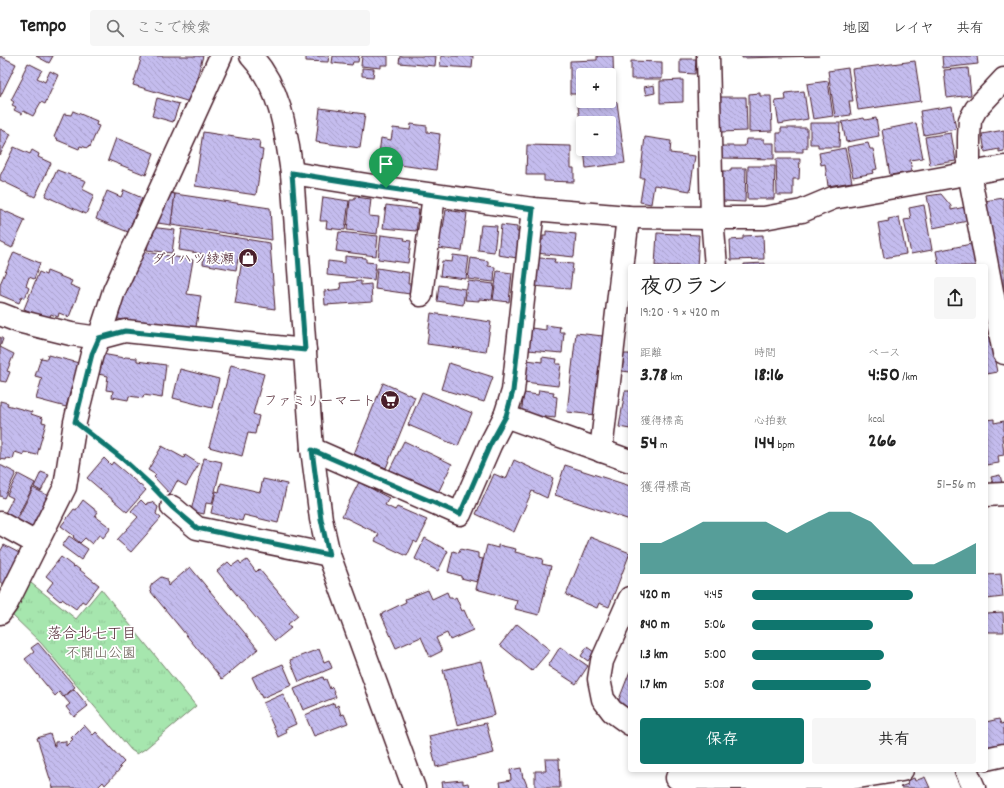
<!DOCTYPE html>
<html lang="ja">
<meta charset="utf-8">
<style>
body{margin:0;font-family:Dekko,"Klee One",sans-serif;background:#f6f6f6;color:#222;height:100vh;display:flex;flex-direction:column;font-size:15px;white-space:nowrap}
*{box-sizing:border-box;margin:0}
p{font-size:13px;color:#767676}
.icon{flex:none;width:22px;height:22px;fill:none;stroke:currentColor;stroke-width:2;stroke-linecap:round;stroke-linejoin:round}
.map{position:relative;flex:1;overflow:hidden}
.sheet{position:absolute;left:628px;top:208px;width:360px;height:508px;display:flex;flex-direction:column;background:#fff;border-radius:4px;box-shadow:0 2px 6px #0003}
.sheet>*{flex:none}
.controls{position:absolute;left:576px;top:12px;display:grid;gap:8px}
.controls a{display:grid;place-items:center;width:40px;height:40px;border-radius:4px;background:#fff;box-shadow:0 2px 6px #0003;font-size:20px}
.pin{position:absolute;display:grid;place-items:center;width:34px;height:34px;color:#fff;margin:-41px -17px;border-radius:50% 50% 50% 0;rotate:-45deg;box-shadow:0 0 4px #0007}
.pin .icon{rotate:45deg}
.round{display:grid;place-items:center;flex:none;width:42px;height:42px;border-radius:4px;background:#f6f6f6}
.headline{display:flex;align-items:center;justify-content:space-between;height:68px;padding:0 12px}
h1{font-size:22px;font-weight:700;line-height:30px}
.stats{display:grid;grid-template-columns:repeat(3,1fr);gap:6px;height:68px;padding:4px 12px}
.stats div{display:grid;align-content:center}
.stats b{font-size:20px;font-weight:700}
.stats small{font-size:11px;font-weight:400}
.stats p{font-size:11px}
.chart{height:112px;padding:8px 12px}
.chart p{display:flex;justify-content:space-between}
.chart svg{width:100%;height:72px;margin-top:4px;fill:#0f766e;opacity:.7}
.button{display:flex;gap:8px;margin-top:auto;padding:8px 12px}
.button a{flex:1;height:46px;border-radius:4px;background:#0f766e;color:#fff;font-size:16px;font-weight:700;line-height:46px;text-align:center}
.button a+a{background:#f6f6f6;color:#222}
ul{padding:0 12px;list-style:none;font-size:13px}
li{display:grid;grid-template-columns:64px 48px 1fr;align-items:center;height:30px}
li i{height:10px;border-radius:5px;background:#0f766e}
header{display:flex;align-items:center;gap:24px;box-sizing:border-box;height:56px;padding:0 20px;background:#fff;border-bottom:1px solid #e0e0e0}
header strong{font-size:19px}
nav{display:flex;gap:22px;margin-inline-start:auto;font-size:14px}
.search{width:280px;height:36px;background:#f6f6f6;display:flex;align-items:center;gap:10px;box-sizing:border-box;padding:0 14px;border-radius:4px;color:#767676;font-size:15px}
.map>svg:first-child{display:block}
.park{fill:url(#park-tufts);stroke:#78826c}
.building{fill:url(#building-back-hatch);stroke:#4a1f2b}
.lines{fill:none;stroke-linecap:round;stroke-linejoin:round}
.minor-casing{stroke:#4a1f2b;stroke-width:25}
.path{stroke:#4a1f2b;stroke-width:2.5;stroke-dasharray:4 3;stroke-linecap:butt}
.minor{stroke:#fff;stroke-width:22}
.route-casing{stroke:#fff;stroke-width:8}
.route{stroke:#0f766e;stroke-width:5}
.labels{text-anchor:middle;stroke-width:3.5;stroke-linejoin:round;paint-order:stroke}
.poi-label{font-size:14px;fill:#4a1f2b;stroke:#fff;text-anchor:end}
.park-label{font-size:14px;fill:#665b52;stroke:#fff}
.neighbourhood-label{font-size:15px;fill:#4a1f2b;stroke:#fff}
</style>
<header>
<strong>Tempo</strong>
<div class="search"><svg class="icon" aria-label="search" viewBox="0 0 24 24"><circle cx="10" cy="10" r="6"/><path d="M15 15l6 6"/></svg>ここで検索</div>
<nav><a>地図</a><a>レイヤ</a><a>共有</a></nav>
</header>
<div class="map">
<svg width="1004" height="732" viewBox="0 0 1004 732">
<defs>
<pattern id="park-tufts" width="24" height="20" patternUnits="userSpaceOnUse"><rect width="24" height="20" fill="#a6e6ae"/><path d="M3 7l-1-3M5 7V3M7 7l1-3M15 17l-1-3M17 17v-4M19 17l1-3" fill="none" stroke="#90c596"/></pattern>
<pattern id="building-back-hatch" width="6" height="6" patternUnits="userSpaceOnUse"><rect width="6" height="6" fill="#c4bcee"/><path d="M-1 5l2 2M0 0l6 6M5-1l2 2" fill="none" stroke="#aaa1cc"/></pattern>
</defs>
<rect width="100%" height="100%" fill="#fff"/>
<filter id="ink" filterUnits="userSpaceOnUse"><feTurbulence type="fractalNoise" baseFrequency=".025" numOctaves="2"/><feDisplacementMap in="SourceGraphic" scale="8" xChannelSelector="R" yChannelSelector="G"/><feConvolveMatrix kernelMatrix="1 2 1 2 8 2 1 2 1" color-interpolation-filters="sRGB"/></filter>
<g filter="url(#ink)">
<polygon class="park" points="26,523 76,563 101,533 196,650 145,693 137,698 131,694 41,587 11,558"/>
<g class="building">
<polygon points="0,0 16,8 0,41"/>
<polygon points="36,0 53,0 49,7"/>
<polygon points="142,0 203,0 190,46 133,29"/>
<polygon points="306,0 329,0 328,6 306,5"/>
<polygon points="333,0 359,0 358,6 353,6 352,9 332,7"/>
<polygon points="362,0 388,0 388,9 381,9 381,12 361,10"/>
<polygon points="400,0 436,0 435,10 399,7"/>
<polygon points="441,0 473,0 472,12 440,10"/>
<polygon points="597,0 613,0 614,35 609,35 609,19 583,19 583,38 570,38 570,5 597,4"/>
<polygon points="742,0 819,0 742,2"/>
<polygon points="942,0 977,0 978,8 943,12"/>
<polygon points="680,3 696,3 695,18 680,17"/>
<polygon points="631,5 662,6 662,23 631,23"/>
<polygon points="915,5 921,45 858,54 852,13"/>
<polygon points="28,7 42,14 37,22 45,26 50,15 58,19 45,48 41,46 33,60 23,55 22,58 14,54 16,51 12,49 14,46 11,44 23,21 22,20 23,17"/>
<polygon points="362,12 374,13 373,21 362,20"/>
<polygon points="848,12 853,45 849,45 851,59 835,61 828,15"/>
<polygon points="968,12 971,39 947,42 944,14"/>
<polygon points="683,24 683,46 660,47 660,25"/>
<polygon points="828,25 833,60 813,63 807,28"/>
<polygon points="654,29 655,37 646,39 644,31"/>
<polygon points="804,35 808,63 779,68 775,45 786,44 785,37"/>
<polygon points="760,37 760,40 771,40 772,75 749,76 749,38"/>
<polygon points="720,41 746,41 747,75 721,76"/>
<polygon points="157,42 179,48 173,66 152,60"/>
<polygon points="617,46 625,107 586,112 584,93 609,93 609,67 583,67 583,88 578,50"/>
<polygon points="952,50 956,73 924,79 920,55"/>
<polygon points="320,52 365,58 360,92 316,86"/>
<polygon points="73,55 97,65 96,69 99,70 90,91 89,90 88,92 80,90 79,93 57,84 58,83 54,81 64,58 71,59"/>
<polygon points="864,62 865,64 876,62 879,80 846,86 842,66"/>
<polygon points="810,67 840,67 839,91 818,91 818,88 810,88"/>
<polygon points="916,67 923,102 910,104 912,116 890,119 882,74"/>
<polygon points="411,68 427,70 427,76 440,78 436,114 378,106 381,82 391,84 393,72 410,74"/>
<polygon points="781,72 807,72 807,92 803,92 803,96 777,96 777,77 781,77"/>
<polygon points="0,73 11,78 0,99"/>
<polygon points="1004,74 1004,95 999,96 999,93 985,96 982,78"/>
<polygon points="203,76 260,85 259,93 263,94 256,139 195,130"/>
<polygon points="951,77 956,105 930,109 925,81"/>
<polygon points="645,81 671,85 670,97 695,100 690,135 654,129 651,148 640,146 644,122 640,122"/>
<polygon points="116,82 154,97 146,119 108,104"/>
<polygon points="746,83 764,83 764,87 774,87 774,103 721,102 721,90 745,90"/>
<polygon points="868,87 870,93 873,93 877,113 873,114 874,117 853,121 847,91"/>
<polygon points="527,89 571,90 571,112 574,112 574,126 544,125 544,119 526,119"/>
<polygon points="14,91 30,98 32,94 39,98 38,101 51,107 35,141 0,124 0,120"/>
<polygon points="845,92 852,126 828,130 825,108 821,109 819,97"/>
<polygon points="776,103 800,103 799,123 793,123 793,139 777,139"/>
<polygon points="748,110 775,110 774,143 747,143"/>
<polygon points="731,112 746,112 745,146 723,145 723,138 718,138 719,115 731,115"/>
<polygon points="57,114 86,125 82,133 94,139 86,158 45,140"/>
<polygon points="124,134 142,142 128,176 96,163 107,135 121,141"/>
<polygon points="163,136 175,138 171,169 151,166"/>
<polygon points="175,138 270,152 272,184 171,169"/>
<polygon points="941,138 951,150 951,154 965,151 968,165 933,172 927,140"/>
<polygon points="323,141 349,145 345,174 326,172 327,165 320,165"/>
<polygon points="355,141 371,143 369,160 379,161 377,178 347,174 350,144 354,144"/>
<polygon points="1004,142 1004,248 984,145"/>
<polygon points="386,149 419,153 416,175 383,172"/>
<polygon points="924,149 932,194 911,198 904,164 911,163 909,152"/>
<polygon points="0,153 25,164 12,192 0,186"/>
<polygon points="446,154 467,157 462,195 437,192 440,171 443,172"/>
<polygon points="899,161 906,198 884,202 878,167 889,165 888,163"/>
<polygon points="481,169 497,170 494,196 478,194"/>
<polygon points="501,169 517,171 517,176 519,176 517,202 498,199"/>
<polygon points="150,171 175,174 172,197 147,194"/>
<polygon points="182,173 270,187 275,253 235,247 242,204 238,203 236,214 203,208 204,198 179,194"/>
<polygon points="546,175 576,178 574,201 536,197 537,184 543,184 543,180 546,180"/>
<polygon points="339,176 378,180 376,200 336,195"/>
<polygon points="657,177 699,179 697,210 655,210"/>
<polygon points="381,179 405,182 404,184 411,185 408,207 378,203"/>
<polygon points="763,179 764,203 731,204 730,184 743,183 743,180"/>
<polygon points="971,188 976,210 939,210 936,195"/>
<polygon points="141,195 193,204 187,238 201,240 195,277 113,262 135,207 139,208"/>
<polygon points="14,196 40,207 34,223 29,221 26,230 29,232 25,242 22,240 19,247 0,239 0,228"/>
<polygon points="453,199 469,201 466,223 440,220 442,205 452,206"/>
<polygon points="345,200 366,202 366,206 376,207 374,224 327,219 328,205 345,207"/>
<polygon points="471,202 488,205 488,210 495,211 494,226 468,223"/>
<polygon points="539,202 555,203 554,206 573,208 570,233 533,230 534,216 537,216"/>
<polygon points="765,207 765,210 744,210 744,208"/>
<polygon points="377,212 409,217 408,228 412,228 410,238 375,233"/>
<polygon points="47,215 72,225 70,229 80,233 69,261 59,257 58,261 51,258 49,263 24,253 39,216 46,219"/>
<polygon points="497,215 512,217 509,246 493,244"/>
<polygon points="361,225 361,229 371,228 372,246 325,249 324,235 341,233 340,227"/>
<polygon points="468,225 494,228 492,244 479,243 479,245 465,244"/>
<polygon points="439,229 465,233 463,249 437,245"/>
<polygon points="431,257 491,266 486,296 427,288"/>
<polygon points="546,269 560,271 559,276 564,276 562,297 528,294 531,272 546,274"/>
<polygon points="576,277 603,280 595,359 567,356"/>
<polygon points="990,280 997,316 986,318 986,281"/>
<polygon points="0,281 3,283 0,291 14,298 7,315 10,316 6,326 0,325"/>
<polygon points="102,298 124,302 125,301 137,302 137,305 166,309 162,342 144,339 143,342 129,340 128,344 112,341 113,335 106,334 108,320 98,318"/>
<polygon points="624,298 630,298 630,316 622,315"/>
<polygon points="48,299 79,307 66,351 36,343 42,322 35,320 41,302 47,303"/>
<polygon points="542,301 557,303 556,308 561,308 558,330 524,326 527,304 542,306"/>
<polygon points="449,307 493,321 484,346 441,333"/>
<polygon points="231,309 264,318 253,358 259,360 255,378 248,377 242,400 209,391"/>
<polygon points="180,313 219,323 212,352 173,342"/>
<polygon points="383,327 415,341 386,412 354,398"/>
<polygon points="539,334 554,336 553,340 557,341 555,362 521,358 524,337 538,339"/>
<polygon points="625,335 630,335 630,373 619,371"/>
<polygon points="422,336 472,357 458,390 408,369"/>
<polygon points="0,345 8,347 7,349 32,356 31,358 43,362 42,366 46,367 37,399 24,396 24,399 15,396 13,403 7,402 6,404 0,403"/>
<polygon points="994,363 994,367 1004,365 1004,379 1002,379 1004,399 998,400 999,407 986,409 986,364"/>
<polygon points="404,385 452,408 436,441 388,417"/>
<polygon points="162,390 184,402 185,399 199,408 186,430 177,425 170,438 154,421 156,419 148,414"/>
<polygon points="104,402 111,409 113,406 146,434 127,456 87,422"/>
<polygon points="204,402 222,406 212,448 206,447 204,458 191,455"/>
<polygon points="514,404 553,422 547,442 532,435 514,476 476,458 494,418 506,423"/>
<polygon points="0,409 16,417 4,442 0,440"/>
<polygon points="565,409 630,430 630,464 555,439"/>
<polygon points="41,416 49,419 41,435 34,431"/>
<polygon points="18,418 35,427 16,463 5,457 13,442 7,439"/>
<polygon points="1000,419 1002,427 993,428 991,421"/>
<polygon points="263,423 287,428 278,467 244,459 242,465 211,457 216,435 219,436 221,427 260,436"/>
<polygon points="359,426 389,442 385,449 395,454 397,451 427,464 424,469 426,469 417,487 414,485 407,500 375,485 379,478 342,460"/>
<polygon points="33,432 47,439 45,442 50,445 33,475 16,466"/>
<polygon points="83,444 98,456 95,460 111,472 103,482 99,479 92,488 85,482 80,487 73,481 74,480 61,470 74,453 76,454"/>
<polygon points="141,444 146,449 147,447 152,446 158,451 156,458 161,462 131,496 117,484 138,461 131,455"/>
<polygon points="69,480 88,493 81,504 62,490"/>
<polygon points="590,481 630,497 609,551 599,547 597,552 566,539"/>
<polygon points="425,482 448,495 438,515 415,503"/>
<polygon points="4,489 23,499 7,529 0,526 0,496"/>
<polygon points="487,489 498,492 498,489 516,493 515,496 543,503 542,508 551,510 539,559 515,553 517,544 476,533"/>
<polygon points="460,493 478,497 478,502 483,503 477,526 461,522 461,520 448,516 453,495 459,497"/>
<polygon points="61,501 74,511 75,510 99,529 85,547 82,545 76,553 62,543 60,545 47,534 53,526 46,520"/>
<polygon points="247,504 256,516 259,513 298,560 288,568 291,572 275,585 217,515 228,506 232,510 239,505 241,508"/>
<polygon points="190,511 258,593 222,623 151,536 150,532 152,528 161,521 167,523 168,530"/>
<polygon points="1001,518 1003,541 987,543 986,519"/>
<polygon points="428,534 432,543 447,536 449,541 452,541 453,543 456,541 462,555 464,554 473,574 450,584 447,577 436,582 442,595 430,601 421,581 396,592 381,558 406,546 405,543"/>
<polygon points="1003,556 1004,576 986,576 986,557"/>
<polygon points="517,568 550,594 532,615 500,589"/>
<polygon points="38,587 75,631 63,641 59,636 55,640 25,603 34,596 31,592"/>
<polygon points="560,591 588,610 576,628 548,610"/>
<polygon points="587,591 594,596 588,605 581,600"/>
<polygon points="319,593 324,606 329,604 332,612 299,626 290,604"/>
<polygon points="481,605 495,659 457,669 443,614"/>
<polygon points="283,608 292,629 262,642 252,621"/>
<polygon points="630,615 630,657 616,651"/>
<polygon points="323,621 324,624 326,623 330,633 332,631 336,641 303,654 294,633"/>
<polygon points="74,633 88,650 74,661 66,651 70,648 64,641"/>
<polygon points="283,638 296,668 285,673 286,677 278,681 263,647"/>
<polygon points="334,647 335,651 338,649 341,659 344,658 348,667 314,680 305,659"/>
<polygon points="999,663 1001,668 1004,667 1004,688 986,692 986,666"/>
<polygon points="486,667 494,697 436,711 429,680"/>
<polygon points="84,669 93,679 96,676 124,706 119,711 121,712 105,729 103,726 97,732 53,732 37,682 50,678 54,690 55,690 55,686 66,685 66,690 73,683 71,682"/>
<polygon points="545,703 559,703 560,732 535,732 535,715 546,715"/>
<polygon points="521,712 523,722 524,722 528,732 501,732 500,726 511,724 510,714"/>
<polygon points="925,721 930,732 901,732 900,731 908,728 907,725 914,722 915,725"/>
<polygon points="463,724 463,728 468,727 469,732 443,732 442,726"/>
</g>
<g class="lines">
<defs>
<g id="minor">
<path d="M251,0c30,32 35,76 41,117l20,276 9,70 8,36 85,233"/>
<polyline points="708,0 712,162 716,210"/>
<polyline points="1004,23 976,53 970,64 969,81 969,117 1004,297"/>
<polyline points="292,117 386,132 533,153 628,161 712,162 764,162 802,155 833,142 1004,111"/>
<polyline points="421,239 434,139"/>
<polyline points="0,258 18,265 71,278 99,282 125,275 305,294"/>
<polyline points="505,360 630,405"/>
<polyline points="312,393 460,458 490,389 505,360 513,335 533,153"/>
<polyline points="601,395 628,161"/>
<polyline points="986,439 1004,438"/>
<polyline points="172,451 197,472 329,499"/>
<polyline points="0,467 36,487"/>
<polyline points="630,542 602,605 599,623 603,643 612,655 630,668"/>
<polyline points="0,557 7,547 65,431 75,366 92,298 99,282 114,235 221,0"/>
<polyline points="986,703 1004,699"/>
<polyline points="966,714 974,732"/>
<polyline points="677,722 852,722 902,714"/>
</g>
</defs>
<use href="#minor" class="minor-casing"/>
<polyline class="path" points="97,383 124,404 157,434"/>
<use href="#minor" class="minor"/>
</g>
</g>
<g class="lines" filter="url(#ink)">
<defs>
<polygon id="route" points="292,117 386,132 533,153 513,335 506,360 490,389 460,458 312,394 321,463 329,499 197,472 172,451 150,428 124,404 75,366 92,298 99,282 125,275 305,294"/>
</defs>
<use href="#route" class="route-casing"/>
<use href="#route" class="route"/>
</g>
<defs>
<symbol id="shop-disc" viewBox="-11 -11 22 22"><circle r="9.5" fill="#4a1f2b" stroke="#fff"/><path d="M-5-2.5h2.3a2.7 3.5 0 0 1 5.4 0H5L5.5 6h-11ZM-1.5-2.5h3a1.5 2.3 0 0 0-3 0Z" fill="#fff"/></symbol>
<symbol id="supermarket-disc" viewBox="-11 -11 22 22"><circle r="9.5" fill="#4a1f2b" stroke="#fff"/><path d="M-6-5.5h2.5l.6 2H6L4.5 2H-2.5L-4.4-4H-6ZM-1.5 3.2a1.3 1.3 0 1 0 .1 0ZM3 3.2a1.3 1.3 0 1 0 .1 0Z" fill="#fff"/></symbol>
</defs>
<g fill-rule="evenodd">
<use href="#shop-disc" x="237" y="191" width="22" height="22"/>
<use href="#supermarket-disc" x="379" y="333" width="22" height="22"/>
</g>
<g class="labels">
<g class="poi-label">
<text x="234" y="207">ダイハツ綾瀬</text>
<text x="376" y="349">ファミリーマート</text>
</g>
<g class="park-label">
<text x="101" y="601">不聞山公園</text>
</g>
<g class="neighbourhood-label">
<text x="92" y="582">落合北七丁目</text>
</g>
</g>
</svg>
<div class="controls">
<a>+</a>
<a>−</a>
</div>
<div class="pin" style="left:386px;top:132px;background:#1e9e55"><svg class="icon" aria-label="arrive" viewBox="0 0 24 24"><path d="M6 21V4h12l-3 4 3 4H6"/></svg></div>
<section class="sheet">
<div class="headline"><div><h1>夜のラン</h1><p>19:20 · 9 × 420 m</p></div><a class="round"><svg class="icon" aria-label="share" viewBox="0 0 24 24"><path d="M12 15V3M7 8l5-5 5 5M5 13v7h14v-7"/></svg></a></div>
<div class="stats">
<div><p>距離</p><b>3.78<small> km</small></b></div>
<div><p>時間</p><b>18:16</b></div>
<div><p>ペース</p><b>4:50<small> /km</small></b></div>
</div>
<div class="stats">
<div><p>獲得標高</p><b>54<small> m</small></b></div>
<div><p>心拍数</p><b>144<small> bpm</small></b></div>
<div><p>kcal</p><b>266</b></div>
</div>
<div class="chart"><p><span>獲得標高</span>51–56 m</p>
<svg viewBox="0 0 160 44" preserveAspectRatio="none"><path d="M0 44V25L10 25L20 19L30 12L40 12L50 12L60 12L70 19L80 12L90 6L100 6L110 12L120 25L130 38L140 38L150 32L160 25V44z"/></svg>
</div>
<ul>
<li><b>420 m</b>4:45<i style="width:72%"></i></li>
<li><b>840 m</b>5:06<i style="width:54%"></i></li>
<li><b>1.3 km</b>5:00<i style="width:59%"></i></li>
<li><b>1.7 km</b>5:08<i style="width:53%"></i></li>
</ul>
<div class="button"><a>保存</a><a>共有</a></div>
</section>
</div>
